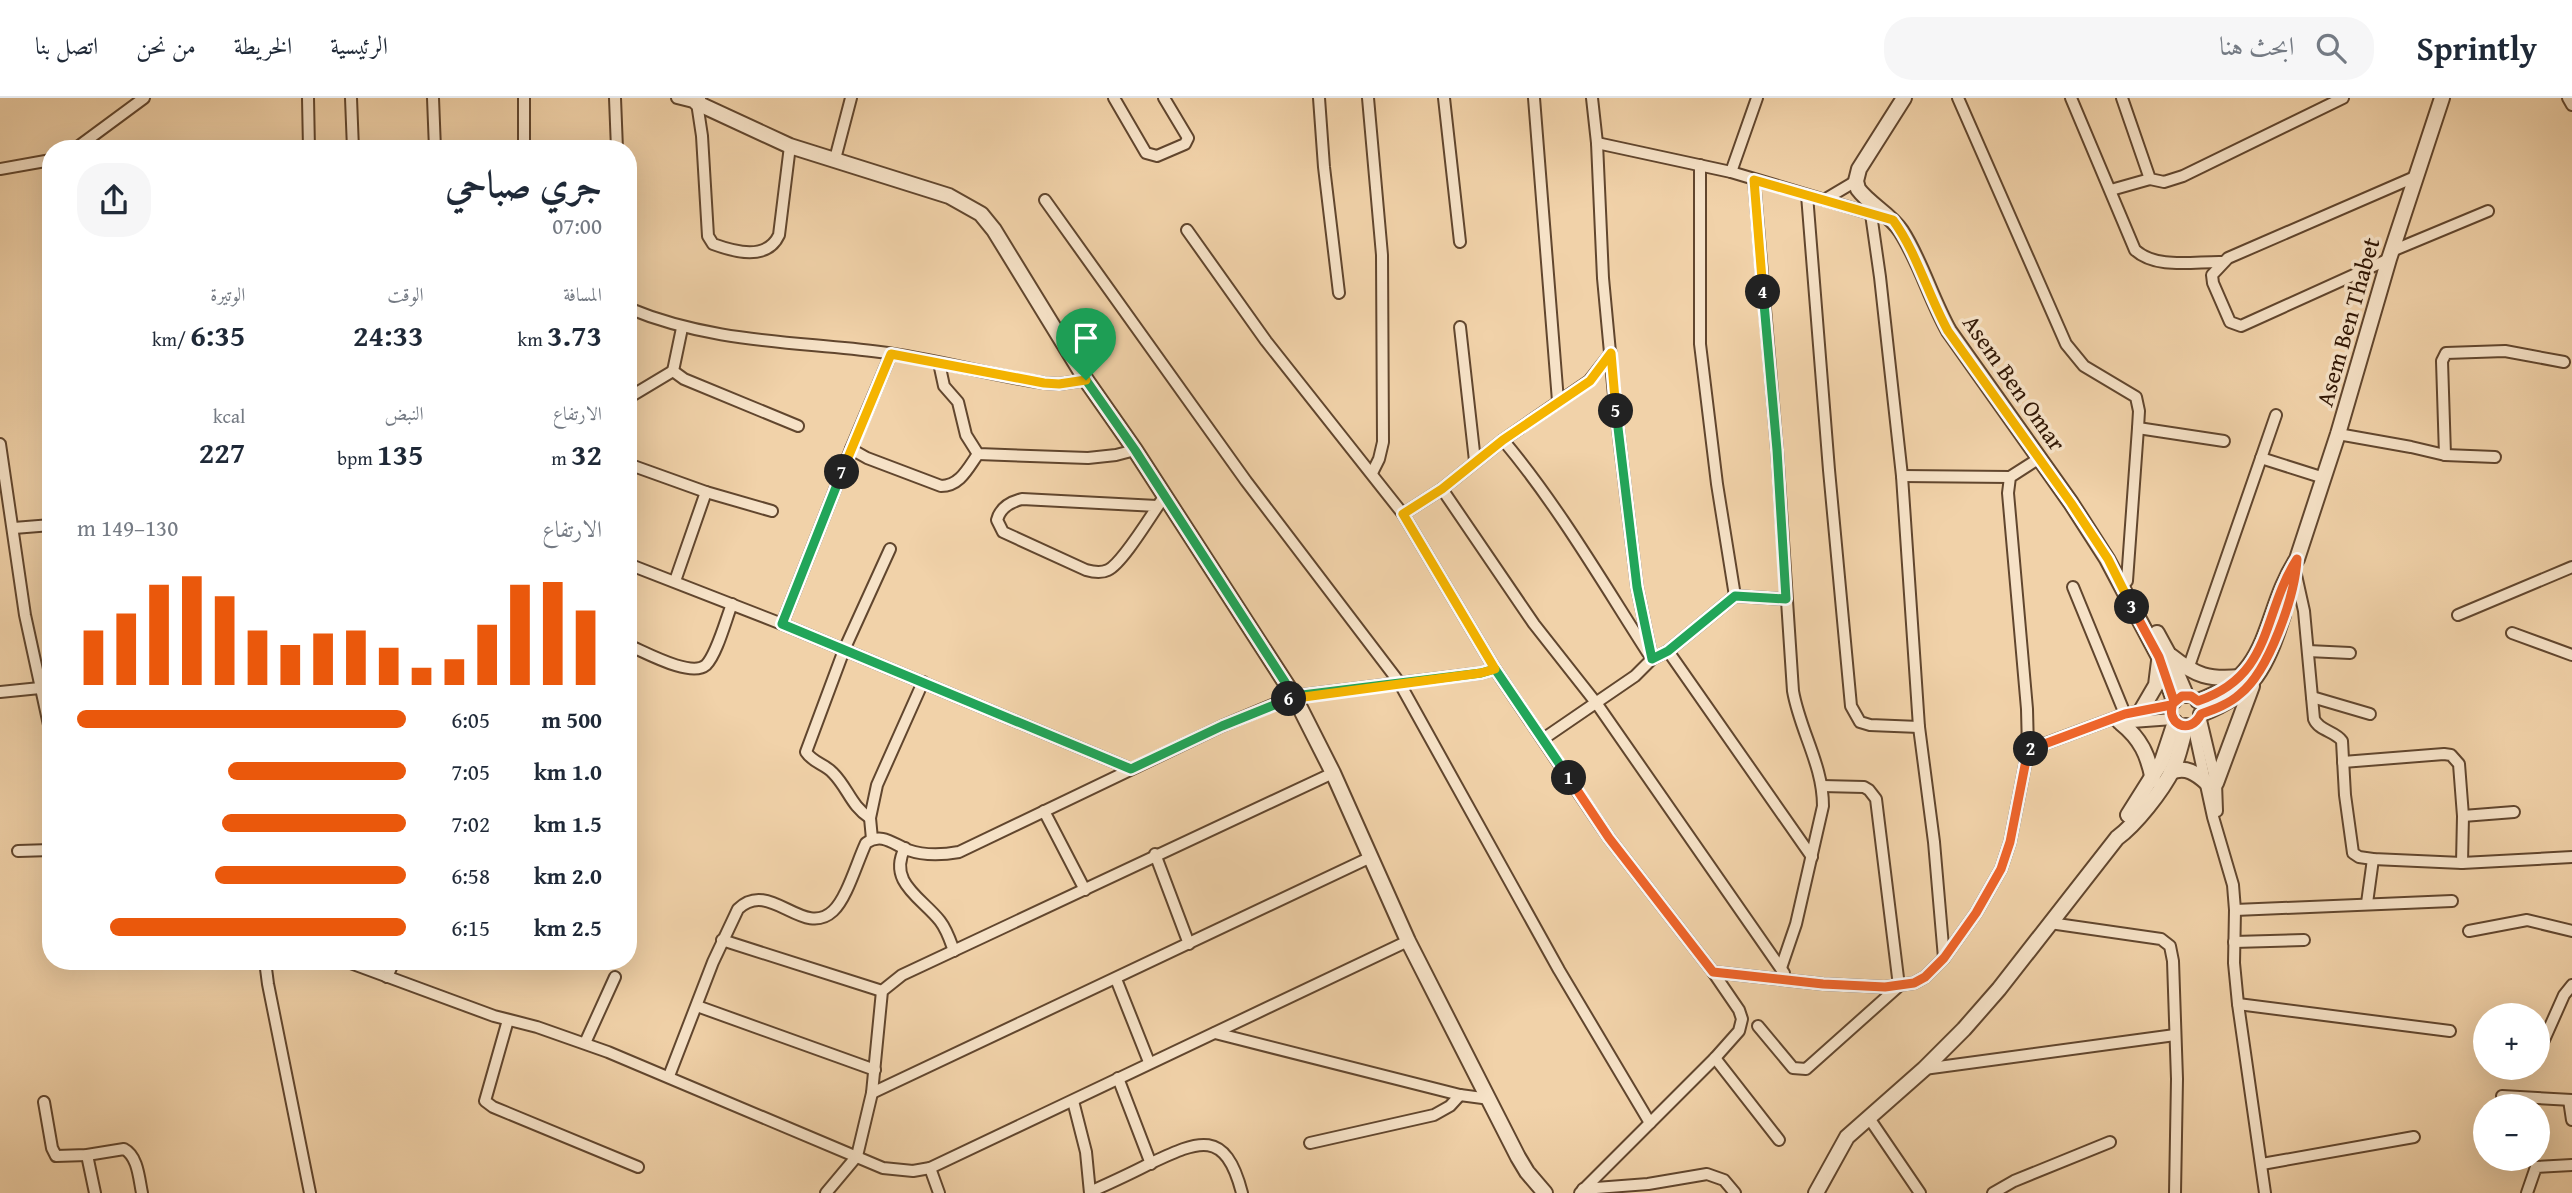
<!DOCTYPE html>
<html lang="ar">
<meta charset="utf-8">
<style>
body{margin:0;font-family:"Gentium Book Plus",Amiri,serif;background:#f6f6f7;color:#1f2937;direction:rtl;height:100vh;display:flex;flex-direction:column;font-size:26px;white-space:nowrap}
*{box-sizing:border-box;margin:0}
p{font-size:23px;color:#747a83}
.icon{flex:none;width:38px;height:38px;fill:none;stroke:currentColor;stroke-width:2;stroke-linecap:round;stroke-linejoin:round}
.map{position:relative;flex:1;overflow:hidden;direction:ltr}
.drawer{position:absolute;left:42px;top:42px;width:595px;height:830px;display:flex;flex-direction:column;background:#fff;border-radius:28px;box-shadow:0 7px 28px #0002;direction:rtl}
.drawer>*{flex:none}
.fabs{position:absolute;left:2473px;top:905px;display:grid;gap:14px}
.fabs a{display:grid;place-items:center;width:77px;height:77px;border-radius:50%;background:#fff;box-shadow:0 7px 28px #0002;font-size:35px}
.pin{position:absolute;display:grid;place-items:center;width:60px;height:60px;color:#fff;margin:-72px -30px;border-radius:50% 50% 50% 0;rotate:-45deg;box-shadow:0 0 7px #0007}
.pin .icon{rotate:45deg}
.km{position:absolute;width:35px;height:35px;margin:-18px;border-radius:50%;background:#222;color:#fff;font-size:19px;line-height:35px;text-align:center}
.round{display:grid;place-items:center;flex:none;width:74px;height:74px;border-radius:28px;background:#f6f6f7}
.headline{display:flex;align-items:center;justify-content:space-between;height:119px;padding:0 35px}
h1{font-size:38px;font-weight:700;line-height:52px}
.stats{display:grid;grid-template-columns:repeat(3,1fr);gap:10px;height:119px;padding:7px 35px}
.stats div{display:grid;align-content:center}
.stats b{font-size:30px;font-weight:700}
.stats small{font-size:19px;font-weight:400}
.stats p{font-size:19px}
.chart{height:196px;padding:14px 35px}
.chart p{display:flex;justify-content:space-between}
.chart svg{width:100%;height:126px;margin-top:7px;stroke:#ea580c;stroke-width:6}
ul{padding:0 35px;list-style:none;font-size:23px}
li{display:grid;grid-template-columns:112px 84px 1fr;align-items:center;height:52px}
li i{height:18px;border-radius:9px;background:#ea580c}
header{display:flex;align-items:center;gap:42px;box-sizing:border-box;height:98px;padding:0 35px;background:#fff;border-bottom:2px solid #e0e1e3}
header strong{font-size:33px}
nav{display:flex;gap:38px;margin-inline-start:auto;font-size:24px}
.search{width:490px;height:63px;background:#f6f6f7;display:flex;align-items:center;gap:18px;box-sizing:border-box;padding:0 24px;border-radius:28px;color:#747a83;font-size:26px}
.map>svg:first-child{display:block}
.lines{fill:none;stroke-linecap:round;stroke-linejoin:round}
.minor-casing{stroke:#61462e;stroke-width:14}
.tertiary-casing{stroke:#61462e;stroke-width:18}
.minor{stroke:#f6e2c7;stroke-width:10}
.tertiary{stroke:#f6e2c7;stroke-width:14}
.split-1-casing{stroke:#fff;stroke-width:14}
.split-2-casing{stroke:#fff;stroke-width:14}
.split-3-casing{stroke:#fff;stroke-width:14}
.split-4-casing{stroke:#fff;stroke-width:14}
.split-5-casing{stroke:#fff;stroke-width:14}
.split-6-casing{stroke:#fff;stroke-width:14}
.split-7-casing{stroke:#fff;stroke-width:14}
.split-8-casing{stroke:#fff;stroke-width:14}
.split-1{stroke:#22a559;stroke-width:9}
.split-2{stroke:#f0652b;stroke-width:9}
.split-3{stroke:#f0652b;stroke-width:9}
.split-4{stroke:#f5b400;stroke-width:9}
.split-5{stroke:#22a559;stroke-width:9}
.split-6{stroke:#f5b400;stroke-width:9}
.split-7{stroke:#22a559;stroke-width:9}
.split-8{stroke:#f5b400;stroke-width:9}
.labels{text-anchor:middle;stroke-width:7;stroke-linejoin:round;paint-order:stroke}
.street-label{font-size:24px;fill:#311705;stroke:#f6e2c7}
</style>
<header>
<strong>Sprintly</strong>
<div class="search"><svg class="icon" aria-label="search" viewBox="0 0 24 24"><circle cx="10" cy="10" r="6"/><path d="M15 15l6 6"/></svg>ابحث هنا</div>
<nav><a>الرئيسية</a><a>الخريطة</a><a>من نحن</a><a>اتصل بنا</a></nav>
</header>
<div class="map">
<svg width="2572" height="1095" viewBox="0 0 2572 1095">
<rect width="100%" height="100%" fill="#f1d2a9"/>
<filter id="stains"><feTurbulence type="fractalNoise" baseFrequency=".00286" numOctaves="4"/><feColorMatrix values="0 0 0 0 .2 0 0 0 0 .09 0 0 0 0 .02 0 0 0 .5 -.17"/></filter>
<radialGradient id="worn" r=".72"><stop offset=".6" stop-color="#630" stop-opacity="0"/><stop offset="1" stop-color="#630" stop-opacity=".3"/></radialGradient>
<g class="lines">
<defs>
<g id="minor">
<polyline points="308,0 309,51"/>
<polyline points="351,0 353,51"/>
<polyline points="433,0 435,51"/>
<polyline points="524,0 524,51"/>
<polyline points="615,0 617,51"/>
<path d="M677,0l20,5 5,33 6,100 5,8c22,8 54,17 66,-9l11,-89"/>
<polyline points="1114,0 1146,55 1157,58 1185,46 1188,40 1164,0"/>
<polyline points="1319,0 1324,69 1339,195"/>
<polyline points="1368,0 1382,157 1383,344 1379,361 1372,375"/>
<polyline points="1444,0 1460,144"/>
<polyline points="1534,0 1558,303"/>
<polyline points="1592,0 1597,45 1603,180 1614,297 1637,489 1652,561"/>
<polyline points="1958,0 2066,246 2084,268 2136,299 2139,313 2138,330 2127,483 2121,489"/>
<path d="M2071,0l64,152c22,20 61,11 88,12"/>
<polyline points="2122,0 2150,81 2164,84 2183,78 2343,0"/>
<polyline points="2568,0 2572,7"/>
<polyline points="1597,45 1731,74 1875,117"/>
<polyline points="75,51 144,0"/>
<polyline points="835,61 851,0"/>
<polyline points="1700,67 1700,246 1717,386 1735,498"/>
<polyline points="0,71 51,62"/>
<polyline points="1731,74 1757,0"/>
<path d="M1754,82l23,270 16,241c7,40 30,74 30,115l-27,118 -15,44"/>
<polyline points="2111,92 2150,81"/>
<polyline points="1807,97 1829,372 1851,608 1860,624 1870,627 1919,629"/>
<polyline points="1045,102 1246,383 1399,584 1559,872 1650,1025"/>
<polyline points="1824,102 1856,83"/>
<polyline points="1871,116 1880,179 1902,378 1919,629 1934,744 1944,860"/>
<polyline points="1187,132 1266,243 1403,416 1442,391 1503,342 1589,283 1611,255"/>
<polyline points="2392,153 2488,113"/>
<polyline points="2389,161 2241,228 2230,224 2213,185 2212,177 2228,160 2417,78"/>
<path d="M628,210c84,35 165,33 252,44 55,7 109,23 164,31l15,1 27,-4"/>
<polyline points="1460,229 1475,363"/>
<polyline points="682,230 673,273 684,281 798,328"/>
<path d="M891,256l-40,95 16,9 74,28c19,0 27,-18 37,-32"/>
<polyline points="939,265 944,288 958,304 966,337 978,356 1088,360 1116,357 1135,352"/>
<polyline points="628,300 673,273"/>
<polyline points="2138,330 2224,343"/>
<polyline points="2338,336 2411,349 2445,357 2495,359"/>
<path d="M1503,342c54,64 100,143 145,213"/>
<polyline points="0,346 25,517 51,636"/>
<polyline points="2445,357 2442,263 2446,255 2505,253 2564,264"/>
<polyline points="2261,360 2324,380"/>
<polyline points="628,366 706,394 772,413"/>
<polyline points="1902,378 2010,379"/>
<polyline points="1442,391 1534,526 1597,606 1784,875"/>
<path d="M1157,408l-135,-7c-12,3 -22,9 -25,21l6,12 83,38c7,2 16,3 22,0 15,-7 45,-58 56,-73"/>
<polyline points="1403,416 1495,571"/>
<polyline points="14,430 51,427"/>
<polyline points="628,466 782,526 1131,671"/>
<path d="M2296,477l8,36 10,108c5,12 21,12 28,22l3,54 8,58 6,4 14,2 89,4 110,-6"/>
<polyline points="675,483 706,394"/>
<polyline points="2073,489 2125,616"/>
<polyline points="2458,517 2572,469"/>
<polyline points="782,526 851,351"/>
<polyline points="2512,535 2572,557"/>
<path d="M628,547c17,7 63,33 78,20 11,-11 20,-46 26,-61"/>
<polyline points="1668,553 1812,759"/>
<polyline points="2308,553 2350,555"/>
<polyline points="2188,571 2276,317"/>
<polyline points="0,594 40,590"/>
<polyline points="2312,599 2370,616"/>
<polyline points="2200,618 2216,685 2217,713"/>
<polyline points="2118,625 2173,621"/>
<polyline points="2193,627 2213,719 2233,787 2235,812 2234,865 2238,906 2265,1095"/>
<polyline points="1543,641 1635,578 1652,561 1668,553 1735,498 1786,501"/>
<polyline points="2028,652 2027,611 2008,395 2010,379 2038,361"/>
<polyline points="2343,664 2444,656 2451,657 2459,666 2463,718 2462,765"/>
<polyline points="1044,713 1085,792"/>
<polyline points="2463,718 2514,714"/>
<path d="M870,720c-19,-12 -22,-30 -37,-45 -8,-9 -20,-10 -27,-21l38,-102 46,-101"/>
<polyline points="872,741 870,720 877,687 923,584"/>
<path d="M905,750c-18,34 17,50 35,73 7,9 10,19 14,30"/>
<polyline points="18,753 51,752"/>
<polyline points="1155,756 1189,846"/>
<polyline points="2367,805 2373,761"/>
<polyline points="2235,812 2452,803"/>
<polyline points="2050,825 2161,841 2170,848 2173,863 2177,981 2175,1095"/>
<polyline points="2469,833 2527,822 2572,833"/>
<polyline points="722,842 882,893"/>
<polyline points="2234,844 2304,842"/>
<polyline points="265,863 268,886 310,1095"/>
<polyline points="345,863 494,918 537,929 608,954 883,1070 913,1073 930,1070 1408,843"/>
<polyline points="1713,874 1823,886 1885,889 1914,885 1925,879 1944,860 1976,815 2001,771 2010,744 2028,652 2125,616 2171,607"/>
<polyline points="387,879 394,863"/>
<polyline points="1116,881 1149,964"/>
<polyline points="2238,906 2450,933"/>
<polyline points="697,908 875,972"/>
<polyline points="508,922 485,1003 493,1009 638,1069"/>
<polyline points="1758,928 1793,970 1806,971 1899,888 1876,701 1869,692 1864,689 1822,688"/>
<polyline points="1215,935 1460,997 1490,1001"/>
<polyline points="2544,942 2564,897 2572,887"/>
<polyline points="585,945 615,879"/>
<polyline points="1715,960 1779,1042"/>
<polyline points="1924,971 2175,937"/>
<path d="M669,978l44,-114 25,-53c32,-31 65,30 95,2 14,-13 24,-49 33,-68 16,-11 27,1 42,7 17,6 35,5 51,2l263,-126 72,-30 187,-23 14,-4 114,169 104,134 26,38 3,9 -3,12 -24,27 -135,135"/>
<polyline points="1118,980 1151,1066"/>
<polyline points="872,995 1371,759"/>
<polyline points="2502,998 2572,1002"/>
<polyline points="2569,1002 2572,1022"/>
<polyline points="1073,1003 1086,1054 1090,1095"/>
<path d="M44,1004l8,46 4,8 31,-1 37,-6c14,7 15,30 18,44"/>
<polyline points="1869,1020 1920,1095"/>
<polyline points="1310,1045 1434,1017 1450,1008 1460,997"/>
<polyline points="87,1057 95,1095"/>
<polyline points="2262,1066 2414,1039"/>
<polyline points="930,1070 939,1095"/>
<polyline points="1583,1091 1648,1086 1707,1076 1724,1082 1735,1095"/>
<path d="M1090,1094c20,-9 40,-18 59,-28 49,-23 76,-37 93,29"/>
<path d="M826,1095l31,-37 15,-63 10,-102 20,-16c144,-67 287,-136 431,-202"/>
<polyline points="1993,1095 2014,1083 2110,1044"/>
<polyline points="2527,1095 2536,1069 2572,1067"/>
</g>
<g id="tertiary">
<polyline points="698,0 697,5 790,48 949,98 981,116 994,132 1086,282 1135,352 1294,598 1333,675 1408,843 1518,1059 1527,1074 1545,1095"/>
<path d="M1904,0l-45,71 -3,12 2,8c12,16 32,25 43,42 19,29 30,68 48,100l122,172 36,56 52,98 15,44"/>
<polyline points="2157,535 2169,557 2186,597"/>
<path d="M2171,558c25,20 38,24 69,21"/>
<path d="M2198,603c76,-26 63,-86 99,-142l41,-125 51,-175 53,-161"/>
<polyline points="2142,611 2156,587 2159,563"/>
<path d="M2201,616c54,-21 65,-46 82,-99"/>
<path d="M2121,625c20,16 27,32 32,57"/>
<path d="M2171,674c15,-6 25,1 36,11"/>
<polyline points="2216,685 2252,588"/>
<polyline points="2128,717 2162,663 2175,624"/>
<path d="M1816,1095l31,-56 77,-68 40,-40 35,-40 118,-151c19,-14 45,-47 56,-69 6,-13 9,-29 13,-43"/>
</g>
</defs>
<use href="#minor" class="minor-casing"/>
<use href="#tertiary" class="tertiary-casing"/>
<use href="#minor" class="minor"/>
<use href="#tertiary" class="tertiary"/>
</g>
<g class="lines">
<defs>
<polyline id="split-1" points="1086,282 1135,352 1294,598 1481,575 1495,571 1569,680"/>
<polyline id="split-2" points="1569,680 1609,740 1713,874 1823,886 1885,889 1914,885 1925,879 1944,860 1976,815 2001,771 2010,744 2028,652 2031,651"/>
<path id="split-3" d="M2031,651l94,-35 46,-9 11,-9h9l7,5c76,-26 63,-86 99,-142 -2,37 -28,112 -57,135 -11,10 -25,15 -39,20 -11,23 -38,9 -27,-13l-15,-44 -27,-50"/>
<path id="split-4" d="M1763,194l-9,-112 139,40c24,33 35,75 55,111l123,172 37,56 24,48"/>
<polyline id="split-5" points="1616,313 1637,489 1652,561 1668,553 1735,498 1786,501 1777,352 1763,194"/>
<polyline id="split-6" points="1289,601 1481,575 1495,571 1403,416 1442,391 1503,342 1590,283 1611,255 1616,313"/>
<polyline id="split-7" points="842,374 782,526 1131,671 1222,628 1289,601"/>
<polyline id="split-8" points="842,374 891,256 1044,285 1059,286 1086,282"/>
</defs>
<use href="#split-1" class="split-1-casing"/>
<use href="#split-2" class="split-2-casing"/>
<use href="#split-3" class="split-3-casing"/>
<use href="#split-4" class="split-4-casing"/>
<use href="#split-5" class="split-5-casing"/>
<use href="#split-6" class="split-6-casing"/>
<use href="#split-7" class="split-7-casing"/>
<use href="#split-8" class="split-8-casing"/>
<use href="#split-1" class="split-1"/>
<use href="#split-2" class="split-2"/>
<use href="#split-3" class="split-3"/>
<use href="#split-4" class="split-4"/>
<use href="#split-5" class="split-5"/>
<use href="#split-6" class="split-6"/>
<use href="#split-7" class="split-7"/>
<use href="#split-8" class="split-8"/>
</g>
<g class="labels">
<g class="street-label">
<text transform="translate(2348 224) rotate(-74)" y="8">Asem Ben Thabet</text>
<text transform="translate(2014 285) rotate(55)" y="8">Asem Ben Omar</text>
</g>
</g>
<rect width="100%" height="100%" filter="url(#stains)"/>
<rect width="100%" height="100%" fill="url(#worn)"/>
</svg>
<div class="fabs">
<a>+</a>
<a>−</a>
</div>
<div class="pin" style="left:1086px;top:282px;background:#1e9e55"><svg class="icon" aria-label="arrive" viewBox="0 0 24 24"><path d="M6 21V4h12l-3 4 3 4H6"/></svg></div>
<b class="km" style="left:1569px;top:680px">1</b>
<b class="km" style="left:2031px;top:651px">2</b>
<b class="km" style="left:2132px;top:509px">3</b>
<b class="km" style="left:1763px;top:194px">4</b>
<b class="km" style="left:1616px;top:313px">5</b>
<b class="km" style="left:1289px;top:601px">6</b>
<b class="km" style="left:842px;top:374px">7</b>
<section class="drawer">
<div class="headline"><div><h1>جري صباحي</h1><p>07:00</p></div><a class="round"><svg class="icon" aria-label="share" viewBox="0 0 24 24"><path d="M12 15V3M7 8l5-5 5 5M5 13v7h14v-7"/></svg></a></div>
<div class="stats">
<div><p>المسافة</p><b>3.73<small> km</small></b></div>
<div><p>الوقت</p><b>24:33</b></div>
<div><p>الوتيرة</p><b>6:35<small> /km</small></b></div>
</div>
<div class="stats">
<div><p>الارتفاع</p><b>32<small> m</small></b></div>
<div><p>النبض</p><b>135<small> bpm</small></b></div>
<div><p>kcal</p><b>227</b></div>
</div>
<div class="chart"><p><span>الارتفاع</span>130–149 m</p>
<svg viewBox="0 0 160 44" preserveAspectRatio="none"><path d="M5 44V25M15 44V19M25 44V9M35 44V6M45 44V13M55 44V25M65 44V30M75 44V26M85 44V25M95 44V31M105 44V38M115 44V35M125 44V23M135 44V9M145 44V8M155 44V18"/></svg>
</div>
<ul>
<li><b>500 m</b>6:05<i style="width:100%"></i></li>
<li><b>1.0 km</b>7:05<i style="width:54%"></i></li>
<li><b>1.5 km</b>7:02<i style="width:56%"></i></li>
<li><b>2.0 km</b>6:58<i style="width:58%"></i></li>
<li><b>2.5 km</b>6:15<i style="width:90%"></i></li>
</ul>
</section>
</div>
